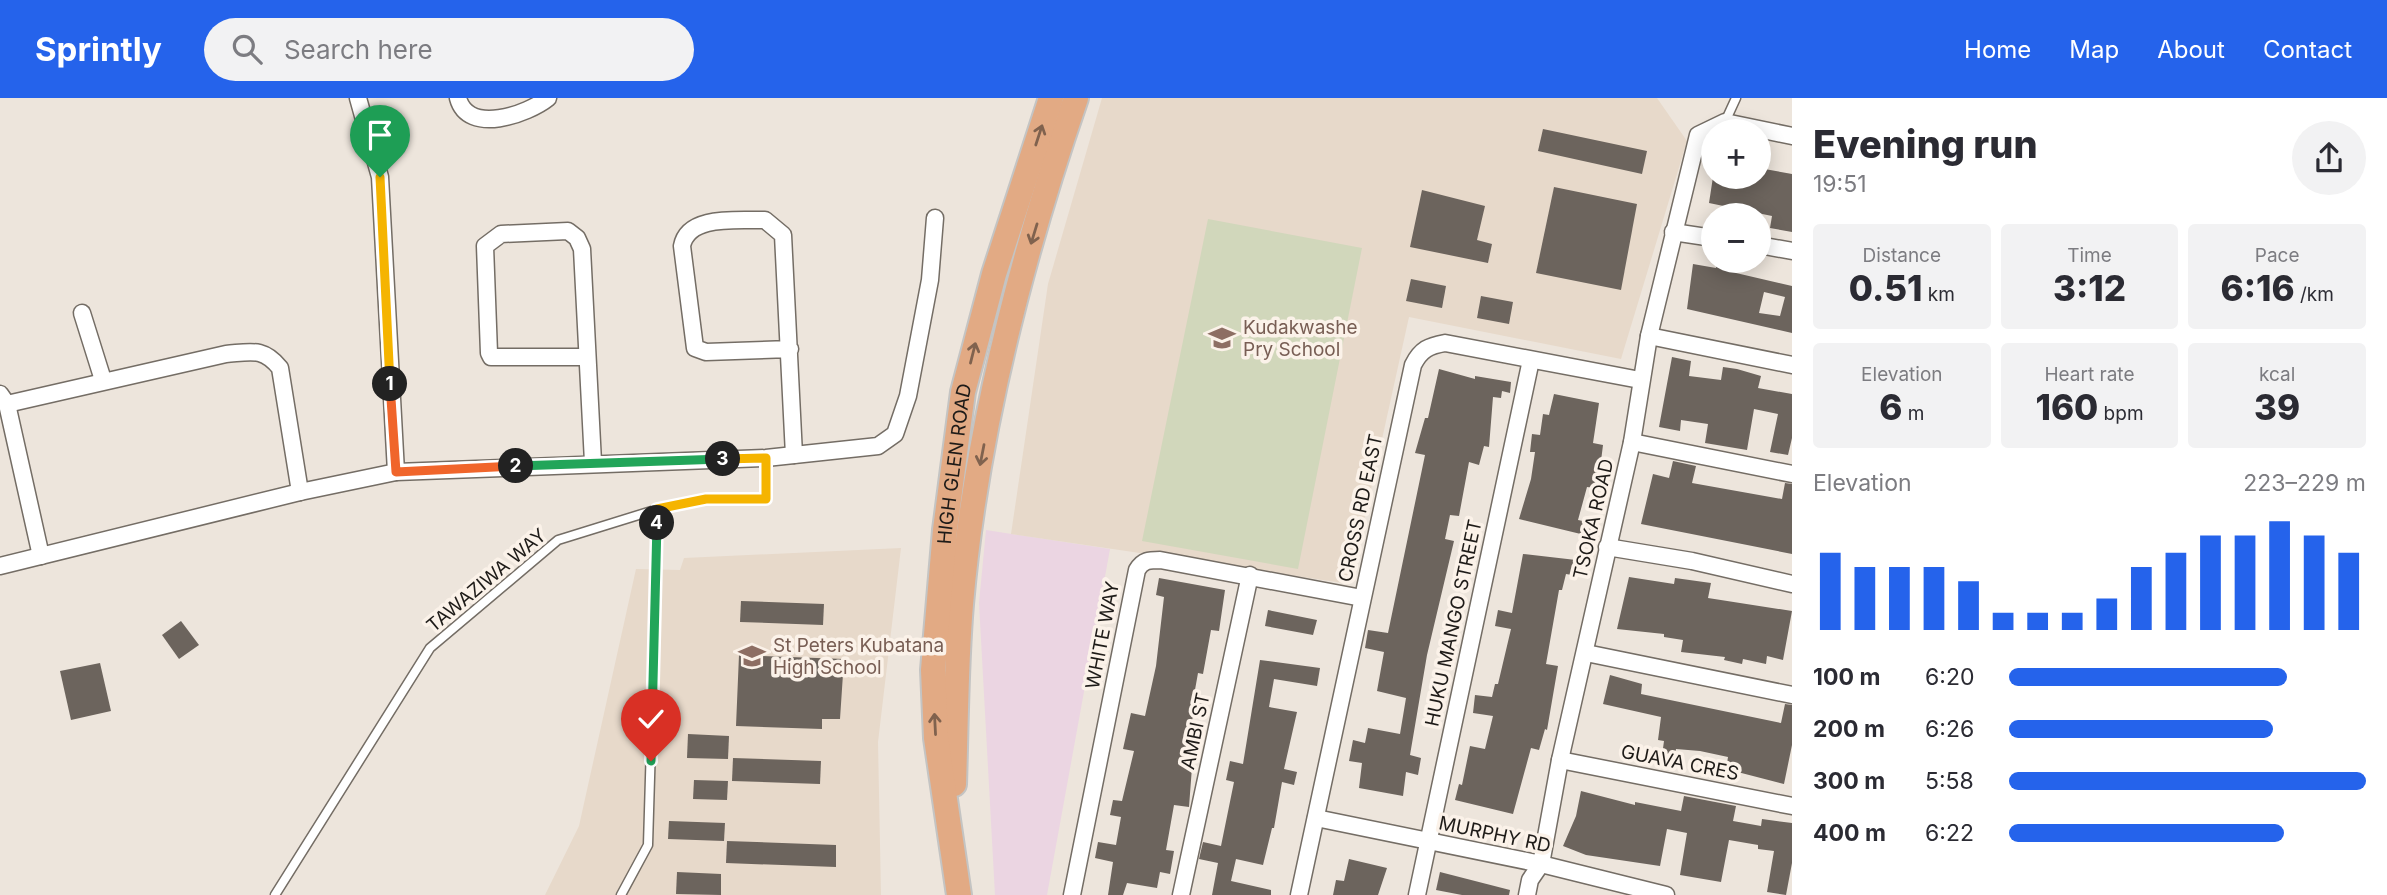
<!DOCTYPE html>
<meta charset="utf-8">
<style>
body{margin:0;font-family:Inter,sans-serif;background:#f2f2f3;color:#2b2b33;height:100vh;display:flex;flex-direction:column;font-size:26px;white-space:nowrap}
*{box-sizing:border-box;margin:0}
p{font-size:23px;color:#7c7c81}
.icon{flex:none;width:38px;height:38px;fill:none;stroke:currentColor;stroke-width:2;stroke-linecap:round;stroke-linejoin:round}
.map{position:relative;flex:1;overflow:hidden}
.drawer{display:flex;flex-direction:column;background:#fff;width:595px}
.drawer>*{flex:none}
.buttons{position:absolute;left:1701px;top:21px;display:grid;gap:14px}
.buttons a{display:grid;place-items:center;width:70px;height:70px;border-radius:50%;background:#fff;box-shadow:0 4px 18px #0003;font-size:35px}
.pin{position:absolute;display:grid;place-items:center;width:60px;height:60px;color:#fff;margin:-72px -30px;border-radius:50% 50% 50% 0;rotate:-45deg;box-shadow:0 0 7px #0007}
.pin .icon{rotate:45deg}
.km{position:absolute;width:35px;height:35px;margin:-18px;border-radius:50%;background:#222;color:#fff;font-size:19px;line-height:35px;text-align:center}
.round{display:grid;place-items:center;flex:none;width:74px;height:74px;border-radius:37px;background:#f2f2f3}
.headline{display:flex;align-items:center;justify-content:space-between;height:119px;padding:0 21px}
h1{font-size:38px;font-weight:800;line-height:52px}
.stats{display:grid;grid-template-columns:repeat(3,1fr);gap:10px;height:119px;padding:7px 21px}
.stats div{display:grid;align-content:center;border-radius:7px;background:#f2f2f3;text-align:center}
.stats b{font-size:35px;font-weight:800}
.stats small{font-size:19px;font-weight:400}
.stats p{font-size:19px}
.chart{height:196px;padding:14px 21px}
.chart p{display:flex;justify-content:space-between}
.chart svg{width:100%;height:126px;margin-top:7px;stroke:#2563eb;stroke-width:6}
ul{padding:0 21px;list-style:none;font-size:23px}
li{display:grid;grid-template-columns:112px 84px 1fr;align-items:center;height:52px}
li i{height:18px;border-radius:9px;background:#2563eb}
header{display:flex;align-items:center;gap:42px;box-sizing:border-box;height:98px;padding:0 35px;background:#2563eb;color:#fff}
header strong{font-size:33px}
nav{display:flex;gap:38px;margin-inline-start:auto;font-size:24px}
.search{width:490px;height:63px;background:#f2f2f3;display:flex;align-items:center;gap:18px;box-sizing:border-box;padding:0 24px;border-radius:38px;color:#7c7c81;font-size:26px}
main{display:flex;flex:1;min-height:0}
.map>svg:first-child{display:block}
.industrial{fill:#ebd5e2}
.built{fill:#e7d9ca}
.green{fill:#d1d7bb}
.building{fill:#6c645d;fill-rule:evenodd}
.lines{fill:none;stroke-linecap:round;stroke-linejoin:round}
.lane-casing{stroke:#746d65;stroke-width:11}
.street-casing{stroke:#746d65;stroke-width:19}
.primary-casing{stroke:#c4c4c3;stroke-width:28}
.lane{stroke:#fff;stroke-width:8}
.street{stroke:#fff;stroke-width:16}
.primary{stroke:#e2aa84;stroke-width:24}
.oneway{stroke:#80624e}
.split-1-casing{stroke:#fff;stroke-width:14}
.split-2-casing{stroke:#fff;stroke-width:14}
.split-3-casing{stroke:#fff;stroke-width:14}
.split-4-casing{stroke:#fff;stroke-width:14}
.split-5-casing{stroke:#fff;stroke-width:14}
.split-1{stroke:#f5b400;stroke-width:9}
.split-2{stroke:#f0652b;stroke-width:9}
.split-3{stroke:#22a559;stroke-width:9}
.split-4{stroke:#f5b400;stroke-width:9}
.split-5{stroke:#22a559;stroke-width:9}
.labels{text-anchor:middle;stroke-width:7;stroke-linejoin:round;paint-order:stroke}
.education-label{font-size:19px;fill:#785e54;stroke:#fbf2e9;text-anchor:start}
.street-label{font-size:19px;fill:#1e1b18;stroke:#fbf2e9}
</style>
<header>
<strong>Sprintly</strong>
<div class="search"><svg class="icon" aria-label="search" viewBox="0 0 24 24"><circle cx="10" cy="10" r="6"/><path d="M15 15l6 6"/></svg>Search here</div>
<nav><a>Home</a><a>Map</a><a>About</a><a>Contact</a></nav>
</header>
<main>
<div class="map">
<svg width="1792" height="797" viewBox="0 0 1792 797">
<rect width="100%" height="100%" fill="#ede5dc"/>
<polygon class="industrial" points="986,432 1110,451 1047,797 995,797 979,505"/>
<g class="built">
<polygon points="1102,0 1657,0 1687,43 1621,261 1409,219 1350,486 1011,436 1048,186"/>
<polygon points="901,450 878,644 881,797 545,797 579,728 636,471 680,472 684,460"/>
</g>
<polygon class="green" points="1208,121 1362,150 1298,471 1142,443"/>
<g class="building">
<polygon points="1543,31 1647,53 1642,76 1538,53"/>
<polygon points="1759,70 1792,76 1792,134 1770,130 1772,118 1709,105 1713,79 1759,79"/>
<polygon points="1554,89 1637,106 1621,192 1536,175"/>
<polygon points="1422,92 1485,108 1477,142 1492,146 1488,165 1410,149"/>
<path d="M1717,163h21l-2,12 56,13v47l-105,-24 6,-45 23,4zM1764,194l21,5 -5,19 -21,-3z"/>
<polygon points="1411,181 1446,188 1442,210 1406,203"/>
<polygon points="1481,198 1513,204 1509,226 1477,220"/>
<polygon points="1672,259 1691,263 1689,278 1721,282 1723,269 1737,271 1761,278 1758,290 1792,296 1792,340 1788,357 1770,354 1778,316 1754,311 1747,352 1705,345 1708,326 1681,322 1680,333 1659,329"/>
<polygon points="1439,271 1475,281 1475,278 1511,284 1510,295 1502,293 1501,300 1493,299 1489,349 1484,348 1479,367 1469,364 1459,418 1450,417 1445,441 1454,443 1427,557 1410,657 1421,660 1418,677 1406,674 1403,698 1359,690 1362,665 1349,663 1353,642 1365,645 1368,630 1400,636 1406,600 1377,593 1384,554 1365,550 1368,532 1388,535 1425,357 1415,355 1425,320 1428,320"/>
<polygon points="1554,296 1599,305 1593,345 1603,347 1601,363 1594,390 1587,389 1578,422 1592,425 1589,438 1519,421 1531,381 1535,354 1530,354 1532,336 1540,337 1543,316 1549,317"/>
<polygon points="1673,363 1696,368 1692,385 1782,401 1785,385 1792,386 1792,456 1641,426 1653,376 1669,380"/>
<polygon points="1523,456 1576,462 1572,477 1566,476 1562,492 1559,492 1546,566 1558,568 1547,632 1545,631 1539,652 1531,650 1513,716 1455,702 1459,686 1462,687 1470,648 1485,651 1493,618 1473,615 1475,597 1492,599 1495,586 1498,586 1511,531 1495,528 1498,512 1512,515"/>
<polygon points="1629,479 1674,486 1675,480 1711,485 1708,500 1792,513 1783,562 1767,558 1766,566 1743,561 1742,566 1724,562 1725,559 1681,554 1683,542 1664,539 1664,536 1617,531"/>
<polygon points="1159,480 1225,492 1219,533 1211,532 1203,576 1198,575 1193,603 1206,606 1203,620 1193,618 1183,668 1192,669 1189,709 1174,707 1166,752 1174,753 1170,776 1160,774 1157,790 1127,785 1123,797 1108,797 1113,764 1095,760 1098,744 1116,747 1121,719 1110,717 1113,702 1122,703 1134,653 1123,651 1131,615 1145,618 1156,568 1164,499 1156,497"/>
<polygon points="741,503 824,506 823,527 740,524"/>
<polygon points="1268,512 1317,522 1313,537 1265,528"/>
<polygon points="181,523 199,547 179,561 162,537"/>
<polygon points="739,557 844,561 840,621 822,621 822,631 736,628"/>
<polygon points="1260,562 1320,570 1317,588 1274,581 1269,609 1297,614 1284,671 1297,674 1294,687 1282,684 1274,730 1272,730 1263,767 1236,761 1231,783 1271,792 1271,797 1212,797 1218,765 1199,761 1203,744 1221,748 1234,684 1226,682 1230,663 1243,666"/>
<polygon points="100,565 111,613 71,622 60,573"/>
<polygon points="1610,577 1642,586 1641,596 1781,625 1785,606 1792,607 1792,647 1784,686 1726,671 1728,659 1700,653 1676,651 1674,667 1661,665 1664,643 1658,642 1661,619 1603,606"/>
<polygon points="688,636 729,638 728,661 687,660"/>
<polygon points="733,660 821,663 820,686 732,683"/>
<polygon points="694,682 728,683 727,702 693,701"/>
<polygon points="1581,693 1635,707 1635,704 1681,713 1684,698 1736,708 1733,723 1761,728 1762,721 1792,725 1792,765 1786,797 1767,794 1774,753 1758,751 1758,747 1729,742 1721,784 1680,777 1687,735 1667,731 1660,768 1586,757 1563,748 1576,718"/>
<polygon points="669,723 725,725 724,743 668,741"/>
<polygon points="727,743 836,747 836,769 726,765"/>
<polygon points="1349,761 1387,770 1378,797 1333,797 1336,782 1344,783"/>
<polygon points="677,774 721,776 721,797 676,796"/>
<polygon points="1440,774 1510,792 1509,797 1462,797 1436,792"/>
</g>
<g class="lines">
<defs>
<g id="lane">
<polyline points="1725,24 1736,0"/>
<polyline points="275,797 430,550 558,442 658,411 706,401 766,401 766,360"/>
<polyline points="621,797 648,747 658,411"/>
</g>
<g id="street">
<polyline points="358,0 380,79 396,374 766,360 878,348 895,336 908,298 930,182 935,120"/>
<path d="M458,0c10,38 70,16 90,0"/>
<polyline points="1673,134 1713,140"/>
<polyline points="1759,147 1792,153"/>
<polyline points="82,215 103,282"/>
<polyline points="1649,238 1792,267"/>
<path d="M790,251l-84,3 -11,-4 -13,-102c6,-32 56,-25 83,-26l18,15 11,220"/>
<polyline points="586,259 491,259 489,255 485,148 501,136 568,133 577,140 582,151 593,364"/>
<polyline points="0,296 7,306 41,458"/>
<path d="M7,306l219,-50c25,-2 37,-7 54,14l20,124"/>
<polyline points="1632,344 1792,376"/>
<polyline points="1607,449 1692,463 1792,486"/>
<polyline points="0,468 300,394 396,374"/>
<polyline points="1586,555 1792,597"/>
<polyline points="1560,662 1792,708"/>
<polyline points="1316,720 1541,766 1666,797"/>
<path d="M1072,797l65,-325c6,-10 12,-10 23,-10l202,38"/>
<polyline points="1181,797 1250,477"/>
<path d="M1299,797l114,-530c8,-16 16,-19 32,-22l195,37"/>
<polyline points="1417,797 1531,262"/>
<polyline points="1527,797 1530,782 1541,766 1560,662 1632,344 1649,238 1698,37 1725,24 1792,38"/>
</g>
<g id="primary">
<path d="M954,686c2,-60 2,-121 7,-180 15,-172 59,-343 115,-506"/>
<path id="s1" d="M959,797l-23,-157 -3,-68 12,-140 18,-138 31,-118 57,-176"/>
</g>
</defs>
<use href="#lane" class="lane-casing"/>
<use href="#street" class="street-casing"/>
<use href="#primary" class="primary-casing"/>
<use href="#lane" class="lane"/>
<use href="#street" class="street"/>
<use href="#primary" class="primary"/>
</g>
<defs><path id="oneway-shaft" d="M-6 0H5M1.5-3L5.5 0L1.5 3" fill="none" stroke-width="1.6" stroke-linecap="round" stroke-linejoin="round" transform="scale(1.75)"/></defs>
<g class="oneway">
<use href="#oneway-shaft" transform="translate(1039 37) rotate(-72)"/>
<use href="#oneway-shaft" transform="translate(1034 136) rotate(107)"/>
<use href="#oneway-shaft" transform="translate(973 255) rotate(-76)"/>
<use href="#oneway-shaft" transform="translate(982 357) rotate(101)"/>
<use href="#oneway-shaft" transform="translate(935 626) rotate(-93)"/>
</g>
<g class="lines">
<defs>
<polyline id="split-1" points="380,79 390,286"/>
<polyline id="split-2" points="390,286 396,374 516,368"/>
<polyline id="split-3" points="516,368 723,361"/>
<polyline id="split-4" points="657,425 657,411 706,401 766,401 766,360 723,361"/>
<polyline id="split-5" points="651,663 657,425"/>
</defs>
<use href="#split-1" class="split-1-casing"/>
<use href="#split-2" class="split-2-casing"/>
<use href="#split-3" class="split-3-casing"/>
<use href="#split-4" class="split-4-casing"/>
<use href="#split-5" class="split-5-casing"/>
<use href="#split-1" class="split-1"/>
<use href="#split-2" class="split-2"/>
<use href="#split-3" class="split-3"/>
<use href="#split-4" class="split-4"/>
<use href="#split-5" class="split-5"/>
</g>
<defs>
<symbol id="school-bare" viewBox="-9 -9 18 18"><path d="M0-5L7-2L0 1L-7-2ZM-4 1L0 2.5L4 1V4Q0 6-4 4Z" fill="#8d6e63" stroke="#fbf2e9" stroke-width="2.5" paint-order="stroke"/></symbol>
</defs>
<g fill-rule="evenodd">
<use href="#school-bare" x="1203" y="221" width="38" height="38"/>
<use href="#school-bare" x="733" y="539" width="38" height="38"/>
</g>
<g class="labels">
<g class="education-label">
<text x="1243" y="236">Kudakwashe<tspan x="1243" dy="22">Pry School</tspan></text>
<text x="773" y="554">St Peters Kubatana<tspan x="773" dy="22">High School</tspan></text>
</g>
<g class="street-label">
<text dy="7" stroke="none"><textPath href="#s1" startOffset="434">HIGH GLEN ROAD</textPath></text>
<text transform="translate(1360 410) rotate(-78)" y="7">CROSS RD EAST</text>
<text transform="translate(1593 421) rotate(-77)" y="7">TSOKA ROAD</text>
<text transform="translate(486 482) rotate(-40)" y="7">TAWAZIWA WAY</text>
<text transform="translate(1453 525) rotate(-78)" y="7">HUKU MANGO STREET</text>
<text transform="translate(1102 537) rotate(-79)" y="7">WHITE WAY</text>
<text transform="translate(1195 633) rotate(-78)" y="7">AMBI ST</text>
<text transform="translate(1680 664) rotate(11)" y="7">GUAVA CRES</text>
<text transform="translate(1495 736) rotate(12)" y="7">MURPHY RD</text>
</g>
</g>
</svg>
<div class="buttons">
<a>+</a>
<a>−</a>
</div>
<div class="pin" style="left:380px;top:79px;background:#1e9e55"><svg class="icon" aria-label="arrive" viewBox="0 0 24 24"><path d="M6 21V4h12l-3 4 3 4H6"/></svg></div>
<div class="pin" style="left:651px;top:663px;background:#d93025"><svg class="icon" aria-label="check" viewBox="0 0 24 24"><path d="M5 12l5 5 9-10"/></svg></div>
<b class="km" style="left:390px;top:286px">1</b>
<b class="km" style="left:516px;top:368px">2</b>
<b class="km" style="left:723px;top:361px">3</b>
<b class="km" style="left:657px;top:425px">4</b>
</div>
<section class="drawer">
<div class="headline"><div><h1>Evening run</h1><p>19:51</p></div><a class="round"><svg class="icon" aria-label="share" viewBox="0 0 24 24"><path d="M12 15V3M7 8l5-5 5 5M5 13v7h14v-7"/></svg></a></div>
<div class="stats">
<div><p>Distance</p><b>0.51<small> km</small></b></div>
<div><p>Time</p><b>3:12</b></div>
<div><p>Pace</p><b>6:16<small> /km</small></b></div>
</div>
<div class="stats">
<div><p>Elevation</p><b>6<small> m</small></b></div>
<div><p>Heart rate</p><b>160<small> bpm</small></b></div>
<div><p>kcal</p><b>39</b></div>
</div>
<div class="chart"><p><span>Elevation</span>223–229 m</p>
<svg viewBox="0 0 160 44" preserveAspectRatio="none"><path d="M5 44V17M15 44V22M25 44V22M35 44V22M45 44V27M55 44V38M65 44V38M75 44V38M85 44V33M95 44V22M105 44V17M115 44V11M125 44V11M135 44V6M145 44V11M155 44V17"/></svg>
</div>
<ul>
<li><b>100 m</b>6:20<i style="width:78%"></i></li>
<li><b>200 m</b>6:26<i style="width:74%"></i></li>
<li><b>300 m</b>5:58<i style="width:100%"></i></li>
<li><b>400 m</b>6:22<i style="width:77%"></i></li>
</ul>
</section>
</main>
